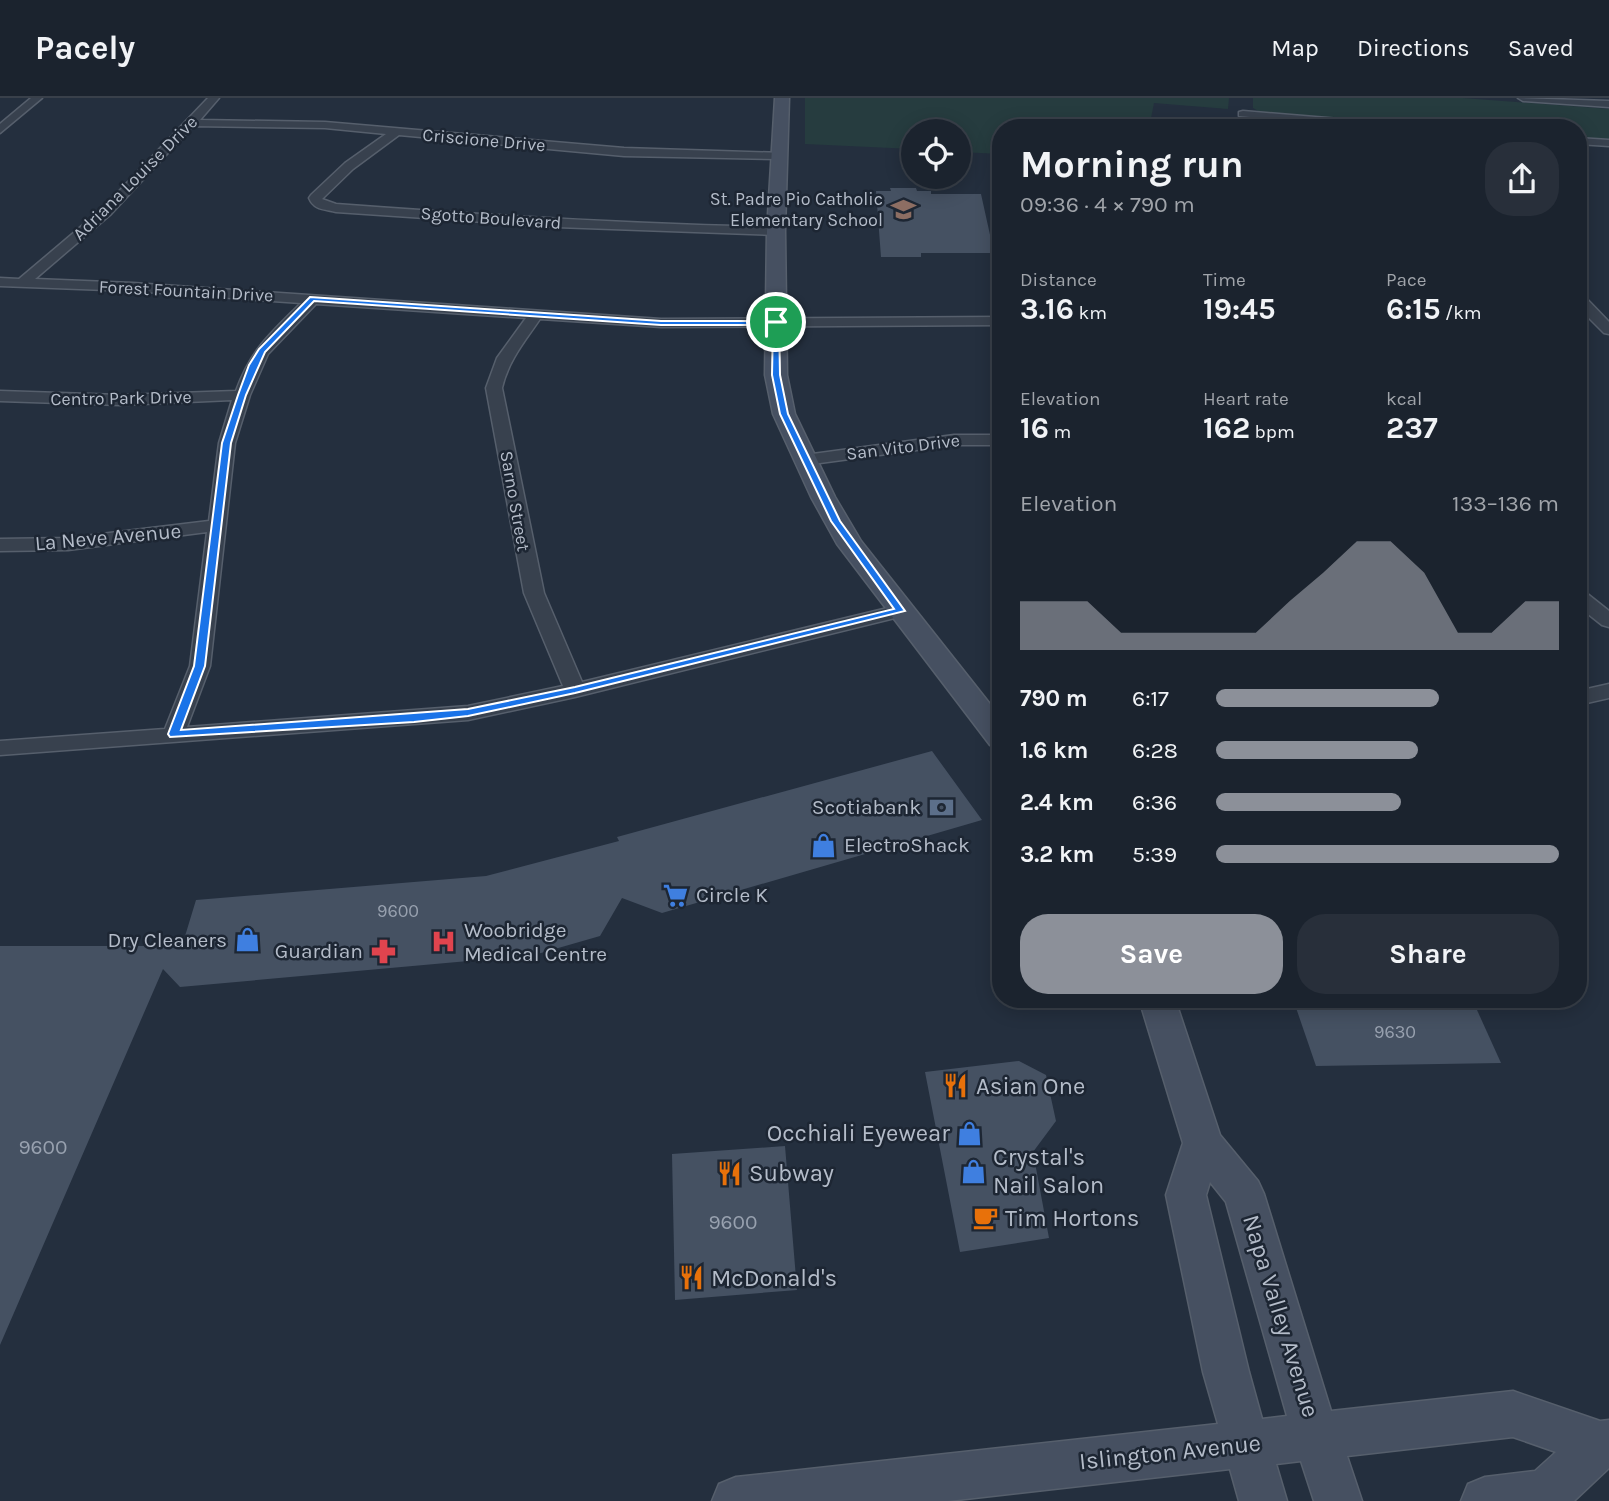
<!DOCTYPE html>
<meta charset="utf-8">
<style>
body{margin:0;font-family:Karla,sans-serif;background:#282f3a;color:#f1f3f6;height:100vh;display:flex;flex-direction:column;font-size:26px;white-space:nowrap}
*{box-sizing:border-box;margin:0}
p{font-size:23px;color:#a0a4aa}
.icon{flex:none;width:38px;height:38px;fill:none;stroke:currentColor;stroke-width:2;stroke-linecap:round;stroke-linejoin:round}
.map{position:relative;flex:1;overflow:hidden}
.sheet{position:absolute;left:992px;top:21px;width:595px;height:889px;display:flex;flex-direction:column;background:#1b232e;border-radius:28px;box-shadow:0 4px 18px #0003,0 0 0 2px #39404a}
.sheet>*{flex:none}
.buttons{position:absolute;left:901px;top:21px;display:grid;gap:14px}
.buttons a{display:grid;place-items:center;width:70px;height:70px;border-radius:50%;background:#1b232e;box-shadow:0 4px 18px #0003,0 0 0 2px #39404a;font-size:35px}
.pin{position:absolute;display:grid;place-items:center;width:60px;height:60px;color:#fff;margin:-30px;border:4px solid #fff;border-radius:50%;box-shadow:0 2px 7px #0007}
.round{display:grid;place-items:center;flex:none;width:74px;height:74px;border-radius:28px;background:#282f3a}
.overview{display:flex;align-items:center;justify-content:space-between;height:119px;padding:0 28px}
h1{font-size:38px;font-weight:700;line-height:52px}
.metrics{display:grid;grid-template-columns:repeat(3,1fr);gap:10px;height:119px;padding:7px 28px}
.metrics div{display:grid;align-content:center}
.metrics b{font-size:30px;font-weight:700}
.metrics small{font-size:19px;font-weight:400}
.metrics p{font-size:19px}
.chart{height:196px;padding:14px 28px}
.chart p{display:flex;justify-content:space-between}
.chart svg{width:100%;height:126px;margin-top:7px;fill:#8c9099;opacity:.7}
.action{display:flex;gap:14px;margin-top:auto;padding:14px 28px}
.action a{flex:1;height:80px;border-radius:28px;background:#8c9099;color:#fff;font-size:28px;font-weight:700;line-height:80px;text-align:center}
.action a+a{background:#282f3a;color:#f1f3f6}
ul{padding:0 28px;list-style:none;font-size:23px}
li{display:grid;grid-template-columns:112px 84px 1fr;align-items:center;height:52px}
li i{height:18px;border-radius:9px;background:#8c9099}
header{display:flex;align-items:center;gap:42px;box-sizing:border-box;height:98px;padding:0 35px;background:#1b232e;border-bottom:2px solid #39404a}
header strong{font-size:33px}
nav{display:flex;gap:38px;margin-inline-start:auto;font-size:24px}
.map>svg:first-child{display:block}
.green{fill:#263c3f}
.building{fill:#455162}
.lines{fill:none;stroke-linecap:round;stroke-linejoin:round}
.street-casing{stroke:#565f6c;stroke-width:3}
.secondary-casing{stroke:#565f6c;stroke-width:3}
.street{fill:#38414e;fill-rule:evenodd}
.secondary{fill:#465061;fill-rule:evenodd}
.route{fill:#1a73e8;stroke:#fff;stroke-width:2;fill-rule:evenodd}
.labels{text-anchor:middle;stroke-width:5;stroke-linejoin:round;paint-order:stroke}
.far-street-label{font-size:18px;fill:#b4bcc9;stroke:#1d2633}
.far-poi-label{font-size:18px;fill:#b4bcc9;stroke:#1d2633;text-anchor:end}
.number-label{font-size:18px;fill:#98a1af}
.street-label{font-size:21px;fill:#b4bcc9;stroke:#1d2633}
.poi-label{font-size:21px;fill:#b4bcc9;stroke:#1d2633;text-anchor:end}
.near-number-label{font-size:21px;fill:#98a1af}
.near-poi-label{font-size:24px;fill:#b4bcc9;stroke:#1d2633;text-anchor:start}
.near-street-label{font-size:24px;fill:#b4bcc9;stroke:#1d2633}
</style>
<header>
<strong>Pacely</strong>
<nav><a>Map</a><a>Directions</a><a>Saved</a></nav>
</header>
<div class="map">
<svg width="1609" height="1403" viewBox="0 0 1609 1403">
<rect width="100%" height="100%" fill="#242f3e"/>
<g class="green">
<polygon points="805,0 1229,0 1228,11 1154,5 1149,30 1001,30 1001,56 959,54 959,33 914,33 913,51 805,46"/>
<polygon points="1253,0 1463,0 1609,11 1609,41 1579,39 1578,30 1462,30 1260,14 1253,10"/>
</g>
<g class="building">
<polygon points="890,90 916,90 917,93 931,93 931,96 981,96 994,155 921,155 921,159 881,159 876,93 891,93"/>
<polygon points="932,653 982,722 662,815 622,800 600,838 534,857 180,889 163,871 0,1247 0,848 182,848 196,802 486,778 619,743 617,739"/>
<polygon points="1293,901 1472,901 1501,965 1316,968"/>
<polygon points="1019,963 1046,977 1056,1023 1033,1054 1049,1140 960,1154 925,974"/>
<polygon points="785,1048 797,1192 675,1202 672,1056"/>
</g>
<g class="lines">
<defs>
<g id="street">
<polygon points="31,0 42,0 0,35 0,26"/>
<path d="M208,0h11l-19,22 125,2 299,26 159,5 2,2 -6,4 -155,-3 -225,-21 -46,34 -31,30 14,5c147,11 293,20 440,23l7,4 -7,4 -220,-8 -220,-15c-12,-3 -22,-2 -27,-14l2,-3 34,-32 41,-29 -61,-6 -132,-2 -82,88 -76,65 98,4 528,36 340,-2v8l-340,2 -121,-8c-15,22 -32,42 -38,69l42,205 38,89 318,-77 10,6 -3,4 -332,82 -107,23 -468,35v-14l165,-12 25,-63 17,-134 -139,18 -68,1v-12l68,-1 141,-17 10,-78 13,-43 -112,5 -120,-4v-10l120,4 116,-4c15,-42 35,-58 65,-88l-168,-12 -133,-5v-8l19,1 84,-71zM316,206l210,14 -29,40 -11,30 38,205 39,93 -95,20 -281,21 23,-61 25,-223 15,-48 18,-41z"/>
<polygon points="1518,0 1609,3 1609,9 1523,3"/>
<polygon points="1243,13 1412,27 1417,30 1368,30 1239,18 1239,14"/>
<polygon points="1578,40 1609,42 1609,48 1578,46"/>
<polygon points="1578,196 1583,197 1609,224 1609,236 1604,235 1578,209"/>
<polygon points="954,337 1001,337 1001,347 954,347 805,367 797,362 805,357"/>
<polygon points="1578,492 1585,494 1609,513 1609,529 1602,527 1578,508"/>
<polygon points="1609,586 1609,600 1578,607 1578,593"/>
</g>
<g id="secondary">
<polygon points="775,0 789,0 785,133 787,277 795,316 835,399 861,443 1001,620 1001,650 990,647 837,446 811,399 773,316 765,277 767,133"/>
<path d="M1139,901h36l45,136 38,46 6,13 67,217 182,-20 87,30 9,-1v48l-35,33h-113l7,-17 17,-7 50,-6 21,-19 -43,-15 -166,19 15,45h-48l-13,-40 -25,3 11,37h-48l-9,-32 -282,32h-236l7,-17 17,-7 482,-53 -15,-52 -37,-177 17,-52zM1210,1084l16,20 61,214 -25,3 -13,-47 -43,-177z"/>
</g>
</defs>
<use href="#street" class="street-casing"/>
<use href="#secondary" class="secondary-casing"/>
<use href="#street" class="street"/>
<use href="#secondary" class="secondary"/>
</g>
<path class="route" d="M310,199l351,24h118l1,54 8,39 52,107 65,90 -330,82 -107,23 -54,6 -244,15 -2,-3 26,-68 28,-223 16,-48 11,-30 10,-16zM314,203l347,24h112l-1,50 8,39 51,107 63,88 -319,78 -107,22 -287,21 24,-64 26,-223 15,-48 19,-43z"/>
<defs>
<symbol id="school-bare" viewBox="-9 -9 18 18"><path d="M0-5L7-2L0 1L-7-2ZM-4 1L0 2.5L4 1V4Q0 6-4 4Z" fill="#8d6e63" stroke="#1d2633" stroke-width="2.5" paint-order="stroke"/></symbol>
<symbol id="bank-bare" viewBox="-9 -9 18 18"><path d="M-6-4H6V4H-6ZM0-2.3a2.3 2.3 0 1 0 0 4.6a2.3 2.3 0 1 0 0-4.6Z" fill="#5c6f8a" stroke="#1d2633" stroke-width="2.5" paint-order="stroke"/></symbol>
<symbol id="shop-bare" viewBox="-9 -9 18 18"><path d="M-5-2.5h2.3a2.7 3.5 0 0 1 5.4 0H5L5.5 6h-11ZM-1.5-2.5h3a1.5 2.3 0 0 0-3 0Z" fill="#3f7fe0" stroke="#1d2633" stroke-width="2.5" paint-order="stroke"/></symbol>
<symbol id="supermarket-bare" viewBox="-9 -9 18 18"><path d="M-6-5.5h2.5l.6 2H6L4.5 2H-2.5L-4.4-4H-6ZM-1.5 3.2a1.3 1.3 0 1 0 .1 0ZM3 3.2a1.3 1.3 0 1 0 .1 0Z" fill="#3f7fe0" stroke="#1d2633" stroke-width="2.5" paint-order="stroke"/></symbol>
<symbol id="hospital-bare" viewBox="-9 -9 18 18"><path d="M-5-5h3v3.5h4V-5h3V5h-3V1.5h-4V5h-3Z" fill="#e0444e" stroke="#1d2633" stroke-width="2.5" paint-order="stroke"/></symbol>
<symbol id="pharmacy-bare" viewBox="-9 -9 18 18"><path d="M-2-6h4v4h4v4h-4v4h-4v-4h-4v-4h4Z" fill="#e0444e" stroke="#1d2633" stroke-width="2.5" paint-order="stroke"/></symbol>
<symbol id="restaurant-bare" viewBox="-9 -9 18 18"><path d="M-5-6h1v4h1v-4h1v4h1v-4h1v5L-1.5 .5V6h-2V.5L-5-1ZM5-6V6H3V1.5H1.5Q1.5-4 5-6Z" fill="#e8710a" stroke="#1d2633" stroke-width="2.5" paint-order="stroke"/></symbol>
<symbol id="cafe-bare" viewBox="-9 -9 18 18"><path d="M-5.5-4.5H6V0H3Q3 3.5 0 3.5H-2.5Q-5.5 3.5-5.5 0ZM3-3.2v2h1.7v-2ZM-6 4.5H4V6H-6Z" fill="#e8710a" stroke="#1d2633" stroke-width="2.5" paint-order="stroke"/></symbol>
</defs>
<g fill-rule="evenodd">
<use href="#school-bare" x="886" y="94" width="35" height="35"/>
<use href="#bank-bare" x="924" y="692" width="35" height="35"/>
<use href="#shop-bare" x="806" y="730" width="35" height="35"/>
<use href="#supermarket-bare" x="658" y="780" width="35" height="35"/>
<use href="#shop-bare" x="230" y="824" width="35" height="35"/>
<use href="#hospital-bare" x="426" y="826" width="35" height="35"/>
<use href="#pharmacy-bare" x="366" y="836" width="35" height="35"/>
<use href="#restaurant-bare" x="938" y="970" width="35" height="35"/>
<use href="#shop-bare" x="952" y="1018" width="35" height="35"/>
<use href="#shop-bare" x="956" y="1056" width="35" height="35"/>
<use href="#restaurant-bare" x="712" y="1058" width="35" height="35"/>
<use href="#cafe-bare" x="968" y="1102" width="35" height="35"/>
<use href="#restaurant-bare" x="674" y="1162" width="35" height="35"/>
</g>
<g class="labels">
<g class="far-street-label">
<text transform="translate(484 42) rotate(5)" y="6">Criscione Drive</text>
<text transform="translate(135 80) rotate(-45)" y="6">Adriana Louise Drive</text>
<text transform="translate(491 120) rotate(4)" y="6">Sgotto Boulevard</text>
<text transform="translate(186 193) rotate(3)" y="6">Forest Fountain Drive</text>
<text transform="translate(121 300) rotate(-1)" y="6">Centro Park Drive</text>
<text transform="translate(903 349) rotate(-7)" y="6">San Vito Drive</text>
<text transform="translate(515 403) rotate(80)" y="6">Sarno Street</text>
</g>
<g class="far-poi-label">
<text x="883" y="107">St. Padre Pio Catholic<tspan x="883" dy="21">Elementary School</tspan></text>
</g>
<g class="number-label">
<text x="398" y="819">9600</text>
<text x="1395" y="940">9630</text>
</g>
<g class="street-label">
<text transform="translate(108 439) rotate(-5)" y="7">La Neve Avenue</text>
</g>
<g class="poi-label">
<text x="921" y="716">Scotiabank</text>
<text x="844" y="754" text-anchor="start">ElectroShack</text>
<text x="696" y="804" text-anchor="start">Circle K</text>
<text x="464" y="839" text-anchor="start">Woobridge<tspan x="464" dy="24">Medical Centre</tspan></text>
<text x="227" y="849">Dry Cleaners</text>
<text x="363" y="860">Guardian</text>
</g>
<g class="near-number-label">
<text x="43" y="1056">9600</text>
<text x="733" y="1131">9600</text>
</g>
<g class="near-poi-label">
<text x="976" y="996">Asian One</text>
<text x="950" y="1043" text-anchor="end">Occhiali Eyewear</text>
<text x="993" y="1067">Crystal's<tspan x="993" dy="28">Nail Salon</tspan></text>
<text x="749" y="1083">Subway</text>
<text x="1005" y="1128">Tim Hortons</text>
<text x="711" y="1188">McDonald's</text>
</g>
<g class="near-street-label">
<text transform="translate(1281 1218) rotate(73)" y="8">Napa Valley Avenue</text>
<text transform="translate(1170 1354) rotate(-6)" y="8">Islington Avenue</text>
</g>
</g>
</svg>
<div class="buttons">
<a><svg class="icon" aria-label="locate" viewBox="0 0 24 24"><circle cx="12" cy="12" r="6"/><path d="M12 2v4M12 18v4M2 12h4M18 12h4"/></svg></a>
</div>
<div class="pin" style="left:776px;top:224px;background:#1e9e55"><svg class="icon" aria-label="arrive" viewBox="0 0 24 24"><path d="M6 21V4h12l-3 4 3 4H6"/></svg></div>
<section class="sheet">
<div class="overview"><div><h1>Morning run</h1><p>09:36 · 4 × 790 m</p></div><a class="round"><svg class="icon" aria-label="share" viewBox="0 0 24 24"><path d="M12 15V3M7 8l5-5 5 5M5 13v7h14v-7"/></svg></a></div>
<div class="metrics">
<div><p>Distance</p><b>3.16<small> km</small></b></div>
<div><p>Time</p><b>19:45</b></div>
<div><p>Pace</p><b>6:15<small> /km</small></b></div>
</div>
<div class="metrics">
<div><p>Elevation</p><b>16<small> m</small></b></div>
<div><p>Heart rate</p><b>162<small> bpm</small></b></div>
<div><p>kcal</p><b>237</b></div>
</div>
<div class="chart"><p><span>Elevation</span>133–136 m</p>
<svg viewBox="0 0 160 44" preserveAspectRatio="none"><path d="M0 44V27L10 27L20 27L30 38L40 38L50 38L60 38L70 38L80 27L90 17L100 6L110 6L120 17L130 38L140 38L150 27L160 27V44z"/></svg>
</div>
<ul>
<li><b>790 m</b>6:17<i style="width:65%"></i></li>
<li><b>1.6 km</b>6:28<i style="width:59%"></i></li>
<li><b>2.4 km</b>6:36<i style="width:54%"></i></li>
<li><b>3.2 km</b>5:39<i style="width:100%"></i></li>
</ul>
<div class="action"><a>Save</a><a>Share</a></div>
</section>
</div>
